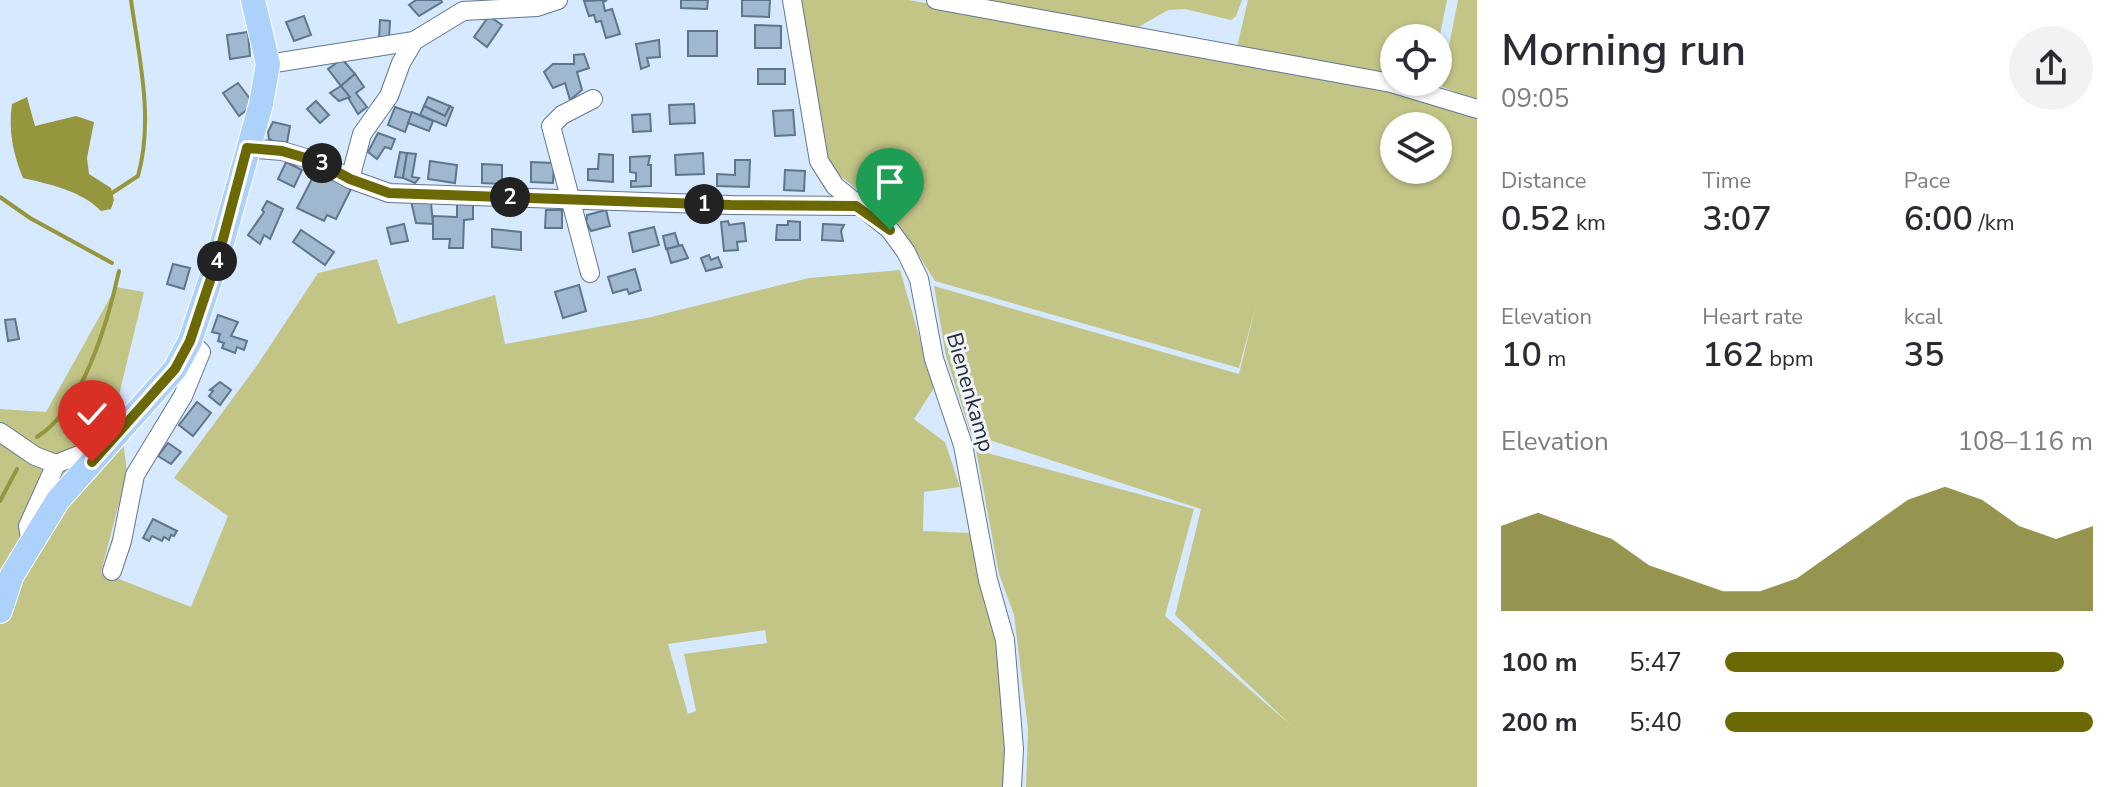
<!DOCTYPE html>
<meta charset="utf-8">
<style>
body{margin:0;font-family:"Nunito Sans",sans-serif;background:#f2f2f3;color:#2b2b33;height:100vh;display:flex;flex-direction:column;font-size:30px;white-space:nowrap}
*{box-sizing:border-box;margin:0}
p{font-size:26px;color:#7c7c81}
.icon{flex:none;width:44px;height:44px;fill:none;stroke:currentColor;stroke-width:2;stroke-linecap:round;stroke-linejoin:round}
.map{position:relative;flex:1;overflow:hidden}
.panel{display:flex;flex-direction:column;background:#fff;width:640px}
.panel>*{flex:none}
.fabs{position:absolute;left:1380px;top:24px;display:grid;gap:16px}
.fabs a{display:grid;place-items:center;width:72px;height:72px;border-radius:50%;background:#fff;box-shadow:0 2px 6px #0004;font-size:40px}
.pin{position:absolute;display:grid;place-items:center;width:68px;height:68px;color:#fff;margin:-82px -34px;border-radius:50% 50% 50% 0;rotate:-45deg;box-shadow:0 0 8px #0007}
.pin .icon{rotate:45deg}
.km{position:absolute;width:40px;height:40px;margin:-20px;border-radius:50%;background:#222;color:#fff;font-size:22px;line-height:40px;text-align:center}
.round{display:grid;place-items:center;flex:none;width:84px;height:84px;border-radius:42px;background:#f2f2f3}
.overview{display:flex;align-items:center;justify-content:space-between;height:136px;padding:0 24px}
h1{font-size:44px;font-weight:600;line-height:60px}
.metrics{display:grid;grid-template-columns:repeat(3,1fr);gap:12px;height:136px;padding:8px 24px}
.metrics div{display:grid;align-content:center}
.metrics b{font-size:34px;font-weight:600}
.metrics small{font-size:22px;font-weight:400}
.metrics p{font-size:22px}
.chart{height:224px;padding:16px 24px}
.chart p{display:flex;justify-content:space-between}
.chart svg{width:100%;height:144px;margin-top:8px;fill:#6a6905;opacity:.7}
ul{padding:0 24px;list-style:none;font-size:26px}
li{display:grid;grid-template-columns:128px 96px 1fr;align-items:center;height:60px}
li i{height:20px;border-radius:10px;background:#6a6905}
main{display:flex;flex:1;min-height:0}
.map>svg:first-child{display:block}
.green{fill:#c3c587;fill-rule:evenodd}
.water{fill:#95963e}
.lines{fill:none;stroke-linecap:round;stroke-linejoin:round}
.stream{stroke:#95963e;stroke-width:4}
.building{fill:#a0b7d0;stroke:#5f758c;stroke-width:2}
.minor-casing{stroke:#62778f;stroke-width:20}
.major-casing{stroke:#fff;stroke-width:26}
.minor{stroke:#fff;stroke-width:18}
.major{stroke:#acd2fb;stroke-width:24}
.route-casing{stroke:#fff;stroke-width:16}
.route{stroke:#6a6905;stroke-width:10}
.labels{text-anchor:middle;stroke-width:6;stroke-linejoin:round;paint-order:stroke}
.street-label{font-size:22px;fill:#252e38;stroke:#f0f4fa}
</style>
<main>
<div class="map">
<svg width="1477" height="787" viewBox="0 0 1477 787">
<rect width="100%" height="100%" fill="#d6e9ff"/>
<g class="green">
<path d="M795,0h114l504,97 64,20v670h-451l2,-58 -14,-114 -15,-41 -23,-124 218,59 -29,107 128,111 -118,-112 26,-106 -230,-75 -25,-78 -12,-70 305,88 17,-69 -17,63 -304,-87 -38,-60 -59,-47 -13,-15zM1394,126h44v44h-44z"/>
<polygon points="971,0 1242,0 1236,16 1231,20 1185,9 1168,10 1137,28"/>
<polygon points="1248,0 1447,0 1438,45 1438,38 1394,38 1394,77 1237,47"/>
<polygon points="1458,0 1477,0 1477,101 1441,86"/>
<path d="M377,259l21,65 97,-29 10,49 142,-26 162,-40 91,-8 34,118 -20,31 31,23 15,45 -36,5 -1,39 47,2 25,105 11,95 -1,54h-1005v-378l46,3 70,-125 28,5 -26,107 9,74 -26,99 90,35 37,-91 -54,-38 84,-114 60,-91zM765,630l2,13 -83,11 12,57 -8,3 -20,-70z"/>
</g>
<path class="water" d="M27,97l8,29 41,-10 18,6 -7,36 2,16 22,14 3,12 -3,9 -10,2c-19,-20 -52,-27 -78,-33 -10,-24 -15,-49 -11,-74z"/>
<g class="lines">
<g class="stream">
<path d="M112,193l26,-17c16,-57 1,-119 -7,-176"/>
<polyline points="0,197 30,218 112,263"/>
<path d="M37,437c46,-29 71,-115 82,-166"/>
<polyline points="0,501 17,469"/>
</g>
</g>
<g class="building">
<polygon points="416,0 441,0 442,2 419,16 409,5"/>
<polygon points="607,0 603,2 605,11 612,9 620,34 606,38 601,21 596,22 594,15 589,16 584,1"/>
<polygon points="681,0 708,0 707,9 681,8"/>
<polygon points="742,0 770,0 769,17 742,16"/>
<polygon points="304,16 311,35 294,41 286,22"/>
<polygon points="489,16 502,25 487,47 474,37"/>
<polygon points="380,20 390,21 389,39 379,38"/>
<polygon points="755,25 781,26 781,48 755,48"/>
<rect x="688" y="31" width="29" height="25"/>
<polygon points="248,32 250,56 230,59 227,35"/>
<polygon points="659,40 660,57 647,58 649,66 641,69 636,44"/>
<polygon points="584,54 589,68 577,72 582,90 570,100 565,83 553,88 544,72 553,64 574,64 574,55"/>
<polygon points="342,59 355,74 341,86 328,69"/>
<rect x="758" y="69" width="27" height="15"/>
<polygon points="355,74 364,87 356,93 367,107 358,114 341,86"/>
<polygon points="238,83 254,104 239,116 223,93"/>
<polygon points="341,86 350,97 339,101 330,93"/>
<polygon points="428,97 450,106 445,116 424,106"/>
<polygon points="316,101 329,115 320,123 307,109"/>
<polygon points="694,104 695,123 670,124 669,105"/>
<polygon points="424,106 445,116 450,106 453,108 446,126 420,115"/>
<polygon points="395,107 412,113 405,132 388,125"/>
<polygon points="793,110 795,135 775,136 773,111"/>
<polygon points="412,112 433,121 429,131 408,123"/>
<polygon points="650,114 651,131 633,132 632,115"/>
<polygon points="273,122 290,126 287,143 281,142 281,145 269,139 268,132"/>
<polygon points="378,133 395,139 391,149 385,147 377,159 368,152"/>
<polygon points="400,152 407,153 403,178 395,177"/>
<polygon points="407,153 416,154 412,177 419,178 415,183 403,178"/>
<polygon points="703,153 704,174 676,175 675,155"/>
<polygon points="599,154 613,155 613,182 588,180 588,169 598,169"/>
<polygon points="650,156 648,165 651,165 651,186 631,187 631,181 636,181 636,173 630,172 630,157"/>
<polygon points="735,160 750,160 749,187 717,186 717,174 735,175"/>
<polygon points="430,161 457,165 455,183 428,179"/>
<polygon points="286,162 302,170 294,187 278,179"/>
<polygon points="531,162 554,163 553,183 531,182"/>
<polygon points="482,164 502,165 502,184 482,183"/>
<polygon points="785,170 805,171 804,191 784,190"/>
<polygon points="316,171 351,189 336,219 327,215 324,221 297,208"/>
<polygon points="267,201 283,209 270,239 264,235 260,244 248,235 264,212 262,210"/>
<polygon points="411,201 431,203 433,224 416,223"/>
<polygon points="457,202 473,202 473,219 464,220 463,248 449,248 450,239 433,239 433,216 457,217"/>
<polygon points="546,210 562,210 562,228 545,228"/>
<polygon points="606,210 610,226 591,231 586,222 587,215"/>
<polygon points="728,221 729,225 744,223 746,241 737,242 738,250 724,251 721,222"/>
<polygon points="788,221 800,222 800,240 776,240 777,225 788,225"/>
<polygon points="404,224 408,241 391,244 387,228"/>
<polygon points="823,224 844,225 841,231 843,241 822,240"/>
<polygon points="654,227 659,245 633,252 629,233"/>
<polygon points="492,229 521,232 521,250 492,247"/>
<polygon points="301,230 334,252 325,265 293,242"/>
<polygon points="675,233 679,246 666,249 663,236"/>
<polygon points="682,245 688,258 671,263 667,249"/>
<polygon points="709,255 711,260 718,257 722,267 706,271 701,258"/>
<polygon points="173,264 190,268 184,289 167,284"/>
<polygon points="635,269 641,290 629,294 627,289 613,293 608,277"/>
<polygon points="579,285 586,311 563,318 555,292"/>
<polygon points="218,315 238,322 231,336 247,341 244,350 237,347 235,353 222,348 224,343 218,341 220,334 212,332"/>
<polygon points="15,319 19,339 8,341 5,320"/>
<polygon points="220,382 231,390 220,405 209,396 213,391 210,390"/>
<polygon points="197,402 211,413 193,436 179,425"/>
<polygon points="168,443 181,452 171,464 158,456"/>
<polygon points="153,519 177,531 174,536 171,535 169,540 164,537 162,541 152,536 149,541 143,538"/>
</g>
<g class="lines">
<defs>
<g id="minor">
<polyline points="792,0 819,161 835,186 890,230 906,252 919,279 934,359 963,445 988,580 1005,640 1014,749 1012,787"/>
<polyline points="936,0 1391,83 1477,109"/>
<polyline points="268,64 414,41"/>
<polyline points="247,148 282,151 319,162 350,179 389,193 731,205 856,206"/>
<polyline points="350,179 362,134 389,96 401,63 414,41 463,11 537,7 558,0"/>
<polyline points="590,273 551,126 562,115 593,99"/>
<polyline points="0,432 35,456 56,464 104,445"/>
<polyline points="31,544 28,526 56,464"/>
<polyline points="112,571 122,541 135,475 183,396 201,352 190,341"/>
</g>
<polyline id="major" points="0,611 12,575 58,500 175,369 190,341 219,254 261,104 268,64 253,0"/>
</defs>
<use href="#minor" class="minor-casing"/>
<use href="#major" class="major-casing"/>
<use href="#minor" class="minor"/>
<use href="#major" class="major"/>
</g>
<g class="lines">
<defs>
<polyline id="route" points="92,462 175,369 190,341 219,254 247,148 282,151 319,162 350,179 389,193 731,205 856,206 890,230"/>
</defs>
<use href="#route" class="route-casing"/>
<use href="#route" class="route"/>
</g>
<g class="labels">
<g class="street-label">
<text transform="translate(971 392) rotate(74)" y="8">Bienenkamp</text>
</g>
</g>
</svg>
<div class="fabs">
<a><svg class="icon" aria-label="locate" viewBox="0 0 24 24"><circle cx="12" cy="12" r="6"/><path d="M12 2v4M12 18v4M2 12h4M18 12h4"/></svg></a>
<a><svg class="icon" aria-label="layers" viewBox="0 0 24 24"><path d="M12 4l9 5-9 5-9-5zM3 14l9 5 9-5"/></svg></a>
</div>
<div class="pin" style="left:890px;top:230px;background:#1e9e55"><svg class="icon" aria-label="arrive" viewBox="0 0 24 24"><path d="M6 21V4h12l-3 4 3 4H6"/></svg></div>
<div class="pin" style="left:92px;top:462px;background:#d93025"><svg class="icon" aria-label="check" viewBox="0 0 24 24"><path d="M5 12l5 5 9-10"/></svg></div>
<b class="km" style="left:704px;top:204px">1</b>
<b class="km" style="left:510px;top:197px">2</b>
<b class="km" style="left:322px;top:163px">3</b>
<b class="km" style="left:217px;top:261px">4</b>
</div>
<section class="panel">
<div class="overview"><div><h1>Morning run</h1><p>09:05</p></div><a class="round"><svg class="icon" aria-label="share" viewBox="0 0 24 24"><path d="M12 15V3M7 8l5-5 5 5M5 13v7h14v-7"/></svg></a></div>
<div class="metrics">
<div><p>Distance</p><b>0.52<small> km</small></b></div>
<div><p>Time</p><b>3:07</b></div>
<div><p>Pace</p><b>6:00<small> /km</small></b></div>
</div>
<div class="metrics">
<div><p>Elevation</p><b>10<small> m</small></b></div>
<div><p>Heart rate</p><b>162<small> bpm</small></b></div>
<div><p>kcal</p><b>35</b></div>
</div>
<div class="chart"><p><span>Elevation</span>108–116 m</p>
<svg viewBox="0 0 160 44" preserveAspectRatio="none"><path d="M0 44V18L10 14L20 18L30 22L40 30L50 34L60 38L70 38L80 34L90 26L100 18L110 10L120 6L130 10L140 18L150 22L160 18V44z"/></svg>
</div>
<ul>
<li><b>100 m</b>5:47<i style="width:92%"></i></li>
<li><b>200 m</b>5:40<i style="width:100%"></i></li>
</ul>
</section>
</main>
